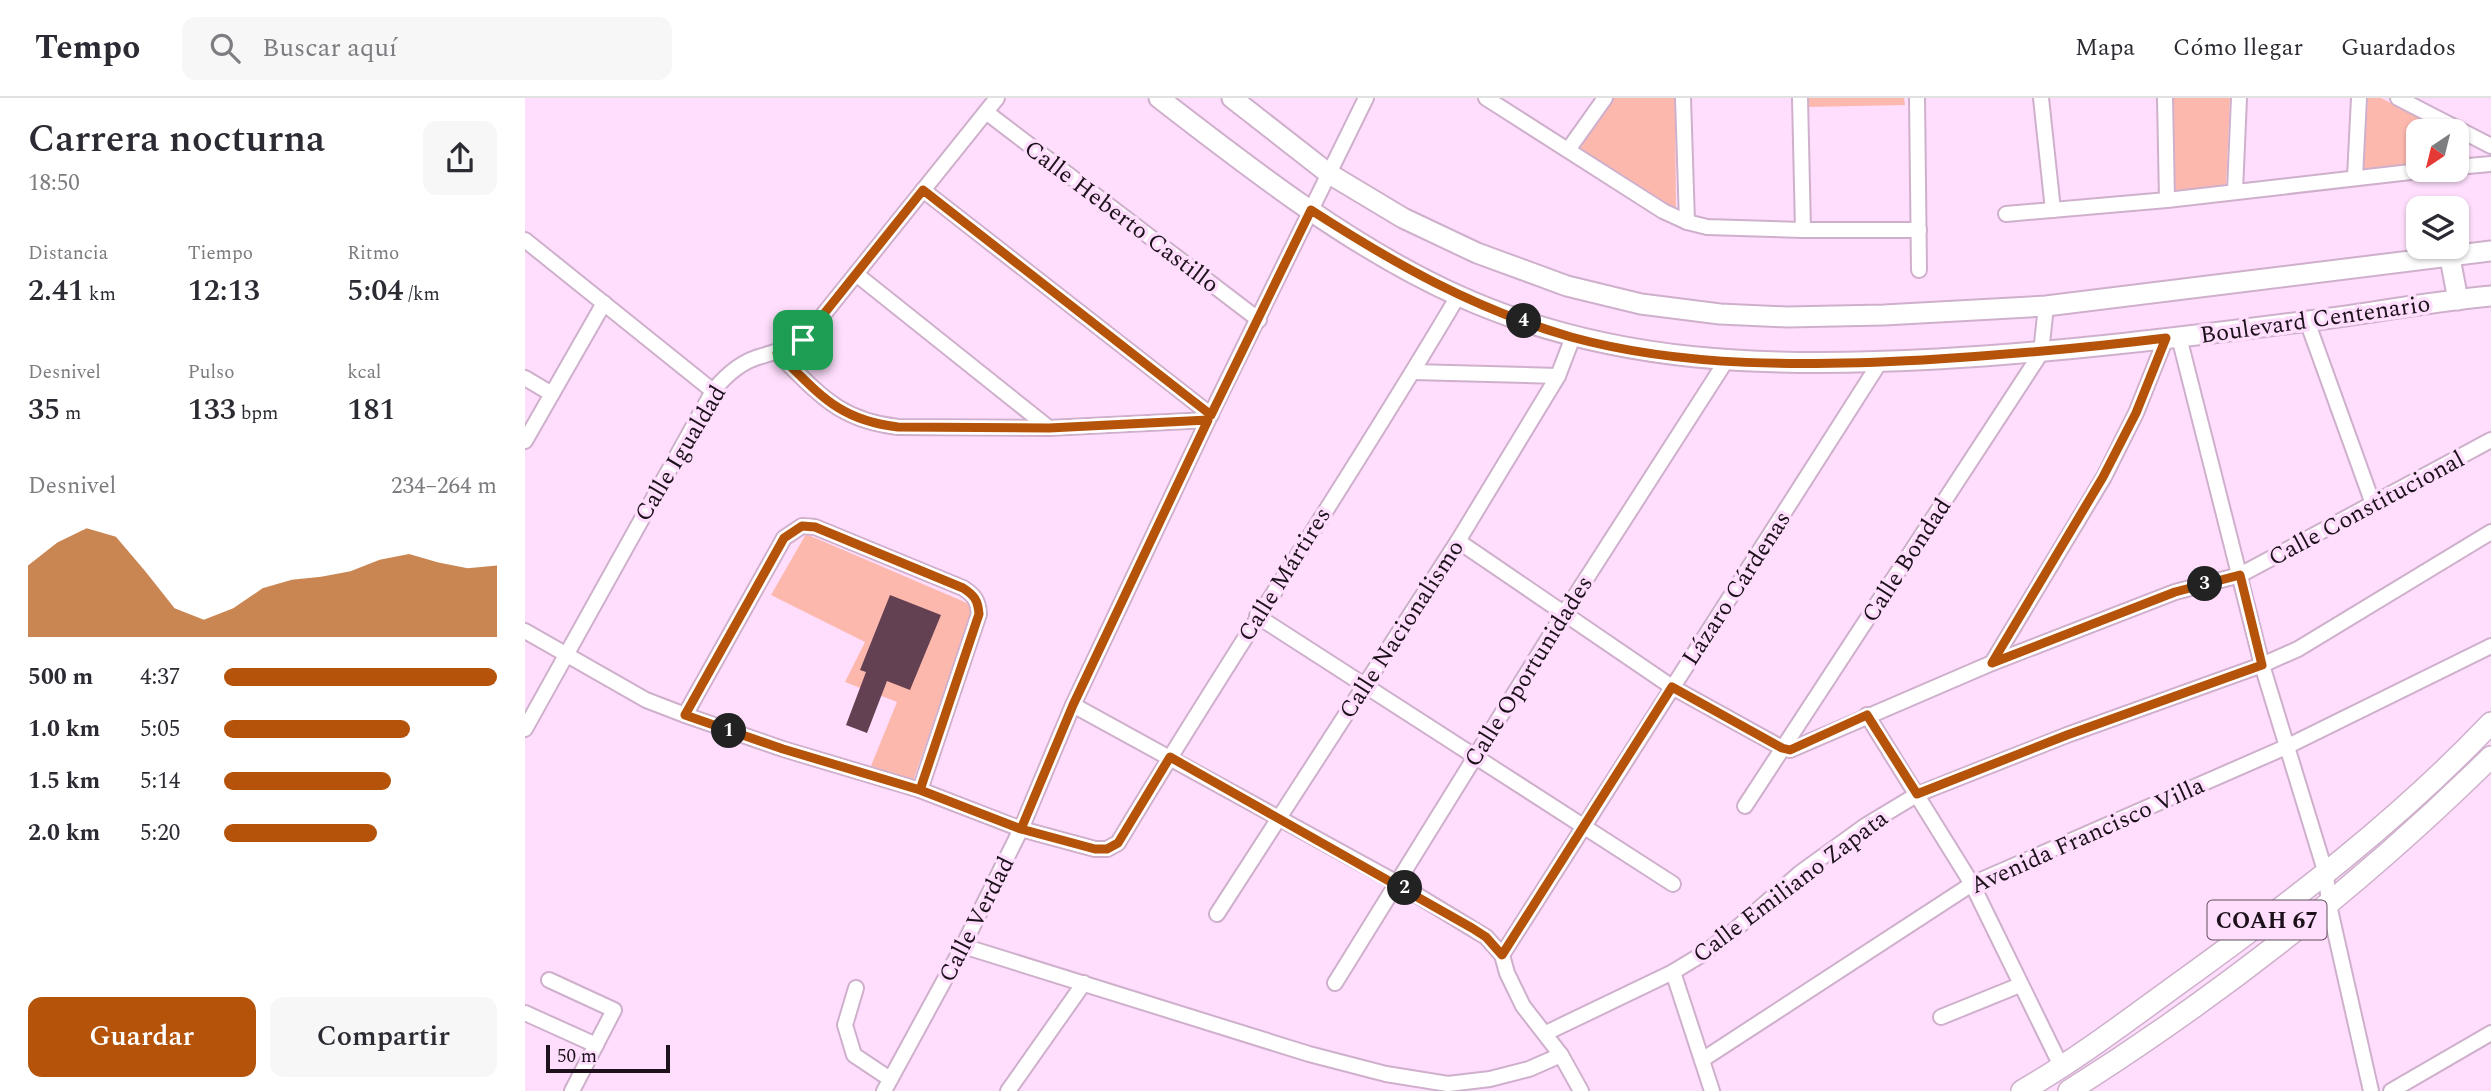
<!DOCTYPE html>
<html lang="es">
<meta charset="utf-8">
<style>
body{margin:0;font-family:Spectral,serif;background:#f7f7f7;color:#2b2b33;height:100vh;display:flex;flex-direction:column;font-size:26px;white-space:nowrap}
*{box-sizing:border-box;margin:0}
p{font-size:23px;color:#7c7c81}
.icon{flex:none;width:38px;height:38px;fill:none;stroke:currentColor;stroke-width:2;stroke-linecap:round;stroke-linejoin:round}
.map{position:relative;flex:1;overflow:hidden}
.side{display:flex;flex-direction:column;background:#fff;width:525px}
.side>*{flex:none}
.needle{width:46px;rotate:215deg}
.buttons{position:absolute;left:1881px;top:21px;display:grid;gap:14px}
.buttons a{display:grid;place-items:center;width:63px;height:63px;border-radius:14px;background:#fff;box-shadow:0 2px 5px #0004;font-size:35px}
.scale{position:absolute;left:21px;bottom:18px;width:124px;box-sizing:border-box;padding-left:7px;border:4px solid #1d121c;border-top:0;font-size:19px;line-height:24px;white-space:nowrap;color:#1d121c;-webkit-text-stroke:5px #fedefc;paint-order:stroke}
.pin{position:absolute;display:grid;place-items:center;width:60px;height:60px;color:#fff;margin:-30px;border-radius:14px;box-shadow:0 4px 10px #0006}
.km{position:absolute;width:35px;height:35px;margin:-18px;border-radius:50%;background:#222;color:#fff;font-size:19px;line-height:35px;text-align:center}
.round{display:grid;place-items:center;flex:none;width:74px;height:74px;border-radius:14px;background:#f7f7f7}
.head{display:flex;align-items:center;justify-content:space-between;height:119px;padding:0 28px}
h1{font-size:38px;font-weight:600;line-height:52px}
.stats{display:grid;grid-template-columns:repeat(3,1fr);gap:10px;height:119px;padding:7px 28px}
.stats div{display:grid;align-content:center}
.stats b{font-size:30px;font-weight:600}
.stats small{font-size:19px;font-weight:400}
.stats p{font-size:19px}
.chart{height:196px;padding:14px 28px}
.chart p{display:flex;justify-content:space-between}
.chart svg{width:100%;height:126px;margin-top:7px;fill:#b45309;opacity:.7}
.button{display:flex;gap:14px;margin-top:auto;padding:14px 28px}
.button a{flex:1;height:80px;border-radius:14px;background:#b45309;color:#fff;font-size:28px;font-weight:600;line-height:80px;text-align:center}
.button a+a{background:#f7f7f7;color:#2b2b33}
ul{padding:0 28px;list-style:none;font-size:23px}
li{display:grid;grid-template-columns:112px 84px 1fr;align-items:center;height:52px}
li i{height:18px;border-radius:9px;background:#b45309}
header{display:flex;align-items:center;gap:42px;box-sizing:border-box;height:98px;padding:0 35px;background:#fff;border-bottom:2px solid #e1e1e2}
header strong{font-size:33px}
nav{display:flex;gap:38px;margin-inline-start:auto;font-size:24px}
.search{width:490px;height:63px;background:#f7f7f7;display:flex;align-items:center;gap:18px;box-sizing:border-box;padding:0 24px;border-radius:14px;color:#7c7c81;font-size:26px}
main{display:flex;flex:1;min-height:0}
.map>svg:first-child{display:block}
.green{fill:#fdb8ad}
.building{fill:#634152}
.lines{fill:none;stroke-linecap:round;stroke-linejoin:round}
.street-casing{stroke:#cfb0cc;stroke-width:18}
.secondary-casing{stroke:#cfb0cc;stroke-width:23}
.primary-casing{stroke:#cfb0cc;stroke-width:24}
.street{stroke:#fff;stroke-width:14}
.secondary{stroke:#fff;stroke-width:19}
.primary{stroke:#fff;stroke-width:21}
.route-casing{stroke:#fff;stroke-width:14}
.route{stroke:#b45309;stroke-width:9}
.labels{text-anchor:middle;stroke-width:7;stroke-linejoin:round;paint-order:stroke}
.shield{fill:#fedefc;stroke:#604f5f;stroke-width:2}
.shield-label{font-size:23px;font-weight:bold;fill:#1d121c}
.street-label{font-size:24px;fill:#1d121c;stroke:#fedefc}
</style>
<header>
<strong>Tempo</strong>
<div class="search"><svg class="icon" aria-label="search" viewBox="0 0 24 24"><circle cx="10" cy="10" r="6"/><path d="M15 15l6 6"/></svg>Buscar aquí</div>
<nav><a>Mapa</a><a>Cómo llegar</a><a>Guardados</a></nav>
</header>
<main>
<section class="side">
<div class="head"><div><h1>Carrera nocturna</h1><p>18:50</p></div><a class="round"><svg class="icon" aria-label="share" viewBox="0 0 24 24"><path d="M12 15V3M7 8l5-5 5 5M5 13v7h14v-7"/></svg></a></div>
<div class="stats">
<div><p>Distancia</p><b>2.41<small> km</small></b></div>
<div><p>Tiempo</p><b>12:13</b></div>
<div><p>Ritmo</p><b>5:04<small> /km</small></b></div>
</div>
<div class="stats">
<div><p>Desnivel</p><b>35<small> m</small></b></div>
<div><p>Pulso</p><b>133<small> bpm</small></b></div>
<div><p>kcal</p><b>181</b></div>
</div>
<div class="chart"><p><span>Desnivel</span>234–264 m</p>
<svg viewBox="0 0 160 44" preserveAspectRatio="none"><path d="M0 44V19L10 11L20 6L30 9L40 21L50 34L60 38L70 34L80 27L90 24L100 23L110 21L120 17L130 15L140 18L150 20L160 19V44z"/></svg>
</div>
<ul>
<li><b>500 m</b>4:37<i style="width:100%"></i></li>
<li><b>1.0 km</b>5:05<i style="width:68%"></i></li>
<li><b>1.5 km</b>5:14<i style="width:61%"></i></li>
<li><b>2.0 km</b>5:20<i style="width:56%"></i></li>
</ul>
<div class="button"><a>Guardar</a><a>Compartir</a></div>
</section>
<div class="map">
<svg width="1966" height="993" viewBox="0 0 1966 993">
<rect width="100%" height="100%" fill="#fedefc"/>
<g class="green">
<polygon points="1086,0 1150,0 1151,114 1049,53"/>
<polygon points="1281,0 1379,0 1380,7 1282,9"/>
<polygon points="1645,0 1705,0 1701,89 1646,96"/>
<polygon points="1843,0 1856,0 1919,33 1894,33 1893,66 1838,71"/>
<polygon points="281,436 449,508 388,683 346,668 372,604 320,584 340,544 246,497"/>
</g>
<polygon class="building" points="365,497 416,517 385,592 362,583 342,635 321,627 341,574 335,572"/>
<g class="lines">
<defs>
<g id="street">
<polyline points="961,0 1138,113 1162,124 1182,129 1278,132 1394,132"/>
<polyline points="1158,0 1162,124"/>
<polyline points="1275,0 1278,132"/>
<polyline points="1392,0 1394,172"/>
<polyline points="1516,0 1528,112"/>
<polyline points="1640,0 1642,102"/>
<polyline points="1873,0 1966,48"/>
<polyline points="461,14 734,222"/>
<polyline points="1043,52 1080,0"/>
<polyline points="1932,69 1966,66"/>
<polyline points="1830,79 1834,0"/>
<polyline points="398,92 686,317"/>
<polyline points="1710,93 1714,0"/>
<polyline points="1481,116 1642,102 1903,72"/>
<polyline points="0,142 188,293"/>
<polyline points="331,176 524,330"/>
<polyline points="1782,223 1848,406"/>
<polyline points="1654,239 1737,567 1801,776 1804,807 1846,993"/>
<path d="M252,255c42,40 60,67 121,74l151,1 159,-8"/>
<polyline points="888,274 1033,278"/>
<polyline points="0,280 27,296"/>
<polyline points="0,343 79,205"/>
<polyline points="933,443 1147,589 1257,650 1265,652 1467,565 1650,494 1715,477 1966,342"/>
<polyline points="732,518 1148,786"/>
<path d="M0,533l121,69 39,15 98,34 137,41 101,39 74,20h12l11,-6c110,-184 231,-362 340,-547"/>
<polyline points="1467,565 1579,379 1611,315 1641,240"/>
<polyline points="548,607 872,785 961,839 977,857 982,875 998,908 1036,957 1056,993"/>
<path d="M160,617l99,-177 18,-12 13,1 148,61c11,7 15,12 16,26l-59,176"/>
<polyline points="1342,617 1447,786 1537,970"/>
<path d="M0,631l188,-338c13,-16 28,-30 49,-35 15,-5 27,-7 41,-16l194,-242"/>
<polyline points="1220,708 1516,255 1521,208"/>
<polyline points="692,816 933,443 1033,278 1048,239"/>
<polyline points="438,848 784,956 861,976 923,986 965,981 1004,971 1036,957"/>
<polyline points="977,857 1355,264"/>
<polyline points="1148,874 1187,993"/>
<polyline points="24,882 89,912 47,993"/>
<polyline points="810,885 1038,517 1201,263"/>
<polyline points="331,890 320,927 329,957 365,981"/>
<polyline points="0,915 71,947"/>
<polyline points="1416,919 1495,887"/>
<polyline points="1021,935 1148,874 1176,857 1205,836 1275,775 1340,728 1393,696 1542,637 1737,567 1773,551 1966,434"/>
<polyline points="1177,962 1447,786 1761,649 1966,548"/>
<polyline points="359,993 438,848 496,731 548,607 683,322 841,0"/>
<polyline points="483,993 559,885"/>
<polyline points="1866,993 1966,935"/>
</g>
<g id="secondary">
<path d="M634,0c93,72 193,150 300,198 153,69 314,72 478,63 125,-7 248,-22 372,-38 61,-8 121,-19 182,-25"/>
<polyline points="707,0 803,75 878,120 952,155 1042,188 1116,206 1195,216 1262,219 1359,217 1521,208 1966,153"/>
<polyline points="1925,160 1933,202"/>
</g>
<g id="primary">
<path d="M1497,993c57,-33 109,-73 163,-112 108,-78 214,-159 306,-256"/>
<path d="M1544,993c152,-96 294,-208 422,-334"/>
</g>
</defs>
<use href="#street" class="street-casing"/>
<use href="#secondary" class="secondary-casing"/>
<use href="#primary" class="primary-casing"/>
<use href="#street" class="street"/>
<use href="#secondary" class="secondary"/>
<use href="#primary" class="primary"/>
</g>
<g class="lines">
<defs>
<path id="route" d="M278,242l-13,8 -13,5c42,40 60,67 121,74l151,1 159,-8 -135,285 -52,124 -101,-39 -137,-41 -98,-34 99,-177 18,-12 13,1 148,61c11,7 15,12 16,26l-59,176 101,39 74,20h12l11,-6 52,-86 302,171 14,9 16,18 170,-268 110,61 8,2 77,-35 50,79 150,-59 195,-70 -22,-90 -65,17 -183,71 111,-186 33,-64 30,-75c-81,10 -161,17 -243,22 -115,6 -239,8 -352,-23 -97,-28 -176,-73 -260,-127l-100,205 -288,-225 -120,150"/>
</defs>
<use href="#route" class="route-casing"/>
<use href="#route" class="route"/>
</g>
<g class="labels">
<rect class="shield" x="1682.5" y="802.5" width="119" height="39" rx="5"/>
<g class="shield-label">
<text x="1742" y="830">COAH 67</text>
</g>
<g class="street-label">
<text transform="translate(597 118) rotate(37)" y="8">Calle Heberto Castillo</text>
<text transform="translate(1790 221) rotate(-8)" y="8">Boulevard Centenario</text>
<text transform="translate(155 355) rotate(-59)" y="8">Calle Igualdad</text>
<text transform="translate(1841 410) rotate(-28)" y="8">Calle Constitucional</text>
<text transform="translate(1381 462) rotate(-57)" y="8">Calle Bondad</text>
<text transform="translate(759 476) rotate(-58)" y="8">Calle Mártires</text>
<text transform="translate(1211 490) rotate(-57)" y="8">Lázaro Cárdenas</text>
<text transform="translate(876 531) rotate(-57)" y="8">Calle Nacionalismo</text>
<text transform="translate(1003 573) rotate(-58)" y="8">Calle Oportunidades</text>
<text transform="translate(1562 737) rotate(-24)" y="8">Avenida Francisco Villa</text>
<text transform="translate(1265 788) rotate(-37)" y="8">Calle Emiliano Zapata</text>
<text transform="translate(451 821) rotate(-63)" y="8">Calle Verdad</text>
</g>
</g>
</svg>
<div class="buttons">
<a><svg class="needle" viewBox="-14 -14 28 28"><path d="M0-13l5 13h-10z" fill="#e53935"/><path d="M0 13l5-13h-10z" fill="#7c7c81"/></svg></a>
<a><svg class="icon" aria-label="layers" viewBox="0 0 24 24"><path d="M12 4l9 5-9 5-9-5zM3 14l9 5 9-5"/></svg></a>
</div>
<div class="scale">50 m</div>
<div class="pin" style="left:278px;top:242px;background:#1e9e55"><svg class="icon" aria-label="arrive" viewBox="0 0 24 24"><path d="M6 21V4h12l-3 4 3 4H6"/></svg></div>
<b class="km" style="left:204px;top:633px">1</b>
<b class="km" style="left:880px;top:790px">2</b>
<b class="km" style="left:1680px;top:486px">3</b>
<b class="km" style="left:999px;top:223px">4</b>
</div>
</main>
